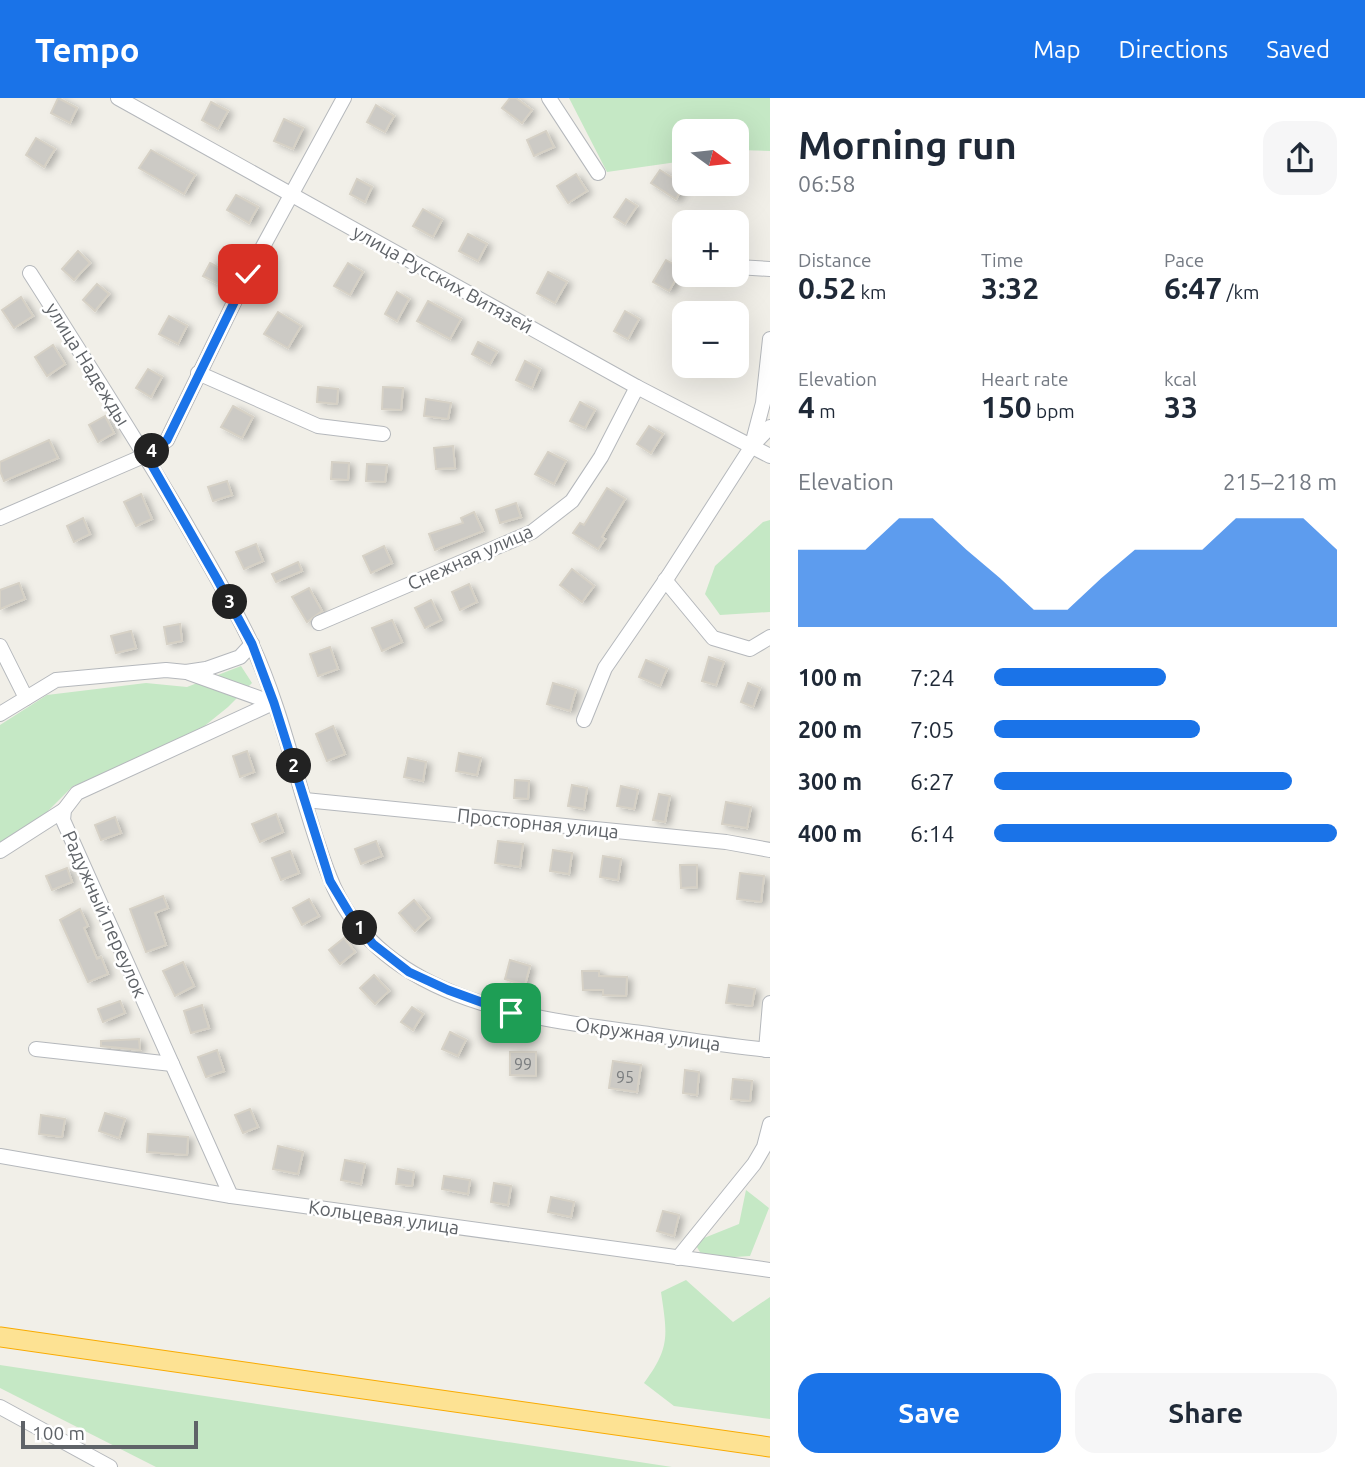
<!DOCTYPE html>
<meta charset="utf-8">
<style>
body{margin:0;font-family:Ubuntu,sans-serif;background:#f6f6f7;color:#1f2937;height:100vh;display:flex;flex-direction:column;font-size:26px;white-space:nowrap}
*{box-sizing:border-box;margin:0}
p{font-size:23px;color:#747a83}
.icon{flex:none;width:38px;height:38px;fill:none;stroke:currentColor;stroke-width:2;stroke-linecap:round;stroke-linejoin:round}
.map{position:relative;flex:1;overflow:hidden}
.side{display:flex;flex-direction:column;background:#fff;width:595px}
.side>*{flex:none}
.needle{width:46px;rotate:105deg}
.controls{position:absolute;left:672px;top:21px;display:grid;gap:14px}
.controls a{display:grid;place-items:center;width:77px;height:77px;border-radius:14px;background:#fff;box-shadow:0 7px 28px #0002;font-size:35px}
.scale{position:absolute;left:21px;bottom:18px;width:177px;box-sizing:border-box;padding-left:7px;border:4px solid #5f6368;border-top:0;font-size:19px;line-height:24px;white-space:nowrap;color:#5f6368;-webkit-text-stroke:5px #fff;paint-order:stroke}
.pin{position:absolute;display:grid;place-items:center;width:60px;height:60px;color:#fff;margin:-30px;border-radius:14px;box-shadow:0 4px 10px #0006}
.km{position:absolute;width:35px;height:35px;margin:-18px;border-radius:50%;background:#222;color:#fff;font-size:19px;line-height:35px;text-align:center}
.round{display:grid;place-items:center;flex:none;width:74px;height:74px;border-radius:21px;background:#f6f6f7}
.summary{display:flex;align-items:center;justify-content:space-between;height:119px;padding:0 28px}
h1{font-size:38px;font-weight:700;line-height:52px}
.metrics{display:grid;grid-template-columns:repeat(3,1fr);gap:10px;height:119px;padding:7px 28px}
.metrics div{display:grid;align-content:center}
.metrics b{font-size:30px;font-weight:700}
.metrics small{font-size:19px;font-weight:400}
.metrics p{font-size:19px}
.chart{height:196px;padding:14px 28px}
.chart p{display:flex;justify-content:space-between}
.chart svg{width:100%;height:126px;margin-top:7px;fill:#1a73e8;opacity:.7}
.action{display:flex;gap:14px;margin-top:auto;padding:14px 28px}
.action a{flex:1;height:80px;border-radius:21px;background:#1a73e8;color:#fff;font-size:28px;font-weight:700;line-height:80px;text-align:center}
.action a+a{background:#f6f6f7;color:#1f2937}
ul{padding:0 28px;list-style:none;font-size:23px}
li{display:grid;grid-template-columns:112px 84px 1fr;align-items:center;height:52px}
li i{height:18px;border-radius:9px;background:#1a73e8}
header{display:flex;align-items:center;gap:42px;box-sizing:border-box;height:98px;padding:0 35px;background:#1a73e8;color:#fff}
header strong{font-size:33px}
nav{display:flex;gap:38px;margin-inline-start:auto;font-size:24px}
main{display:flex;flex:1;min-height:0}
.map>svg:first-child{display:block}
.green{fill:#c5e8c5}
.building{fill:#cccac5;stroke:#d6d1c6;stroke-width:2;filter:url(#shadow)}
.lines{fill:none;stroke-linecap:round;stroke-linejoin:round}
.minor-casing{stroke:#b5b8bc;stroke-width:16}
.highway-casing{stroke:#f9ab00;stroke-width:21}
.minor{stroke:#fff;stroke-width:14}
.highway{stroke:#fde293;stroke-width:19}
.route-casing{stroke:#fff;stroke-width:14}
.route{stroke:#1a73e8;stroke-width:9}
.labels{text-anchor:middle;stroke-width:5;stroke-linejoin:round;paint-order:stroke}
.number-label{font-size:16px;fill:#7a7d7f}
.street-label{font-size:19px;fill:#5f6368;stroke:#fff}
</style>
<header>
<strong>Tempo</strong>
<nav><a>Map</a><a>Directions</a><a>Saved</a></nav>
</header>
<main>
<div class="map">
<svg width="770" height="1369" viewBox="0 0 770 1369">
<defs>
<filter id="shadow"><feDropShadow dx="4.5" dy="2.5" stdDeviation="3.5" flood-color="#0004"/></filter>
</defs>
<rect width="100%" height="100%" fill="#f1efe8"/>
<g class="green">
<polygon points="569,0 770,0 770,53 737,52 737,33 684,33 684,63 607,74"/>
<polygon points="770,422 770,514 720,517 705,496 715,468 763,424"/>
<polygon points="241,568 252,585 228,609 202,630 147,666 73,688 29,732 0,755 0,627 47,597 146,585 187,589"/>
<polygon points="746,1092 769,1110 750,1158 704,1161 694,1144 739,1126"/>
<path d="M686,1182l47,42 37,-25v122l-96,-13 -30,-23c27,-36 23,-49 17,-91z"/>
<polygon points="0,1267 672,1369 156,1369 0,1290"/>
</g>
<g class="building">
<polygon points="58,0 77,10 70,25 51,15"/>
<polygon points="510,0 516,0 532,12 522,25 502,10"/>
<polygon points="211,4 228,13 218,31 202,22"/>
<polygon points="376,7 394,18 385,34 367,24"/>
<polygon points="284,21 303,30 293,51 274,43"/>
<polygon points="546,33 554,49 534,58 527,42"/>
<polygon points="36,40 55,51 44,69 26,57"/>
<polygon points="151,52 195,77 184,96 139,70"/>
<polygon points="660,72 684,87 676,101 651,85"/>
<polygon points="576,76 587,93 568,105 557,88"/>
<polygon points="357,81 372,89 365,104 350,96"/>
<polygon points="236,97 258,109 249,125 227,112"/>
<polygon points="626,101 637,108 625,126 614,119"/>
<polygon points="423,111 442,122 433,139 413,128"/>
<polygon points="468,136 487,146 478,163 459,153"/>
<polygon points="78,153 90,165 74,182 62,171"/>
<polygon points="666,162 682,171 669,193 653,184"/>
<polygon points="210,165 227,174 220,187 203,178"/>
<polygon points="348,165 363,174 350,197 334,188"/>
<polygon points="548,174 567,184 555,205 537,195"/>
<polygon points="97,186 109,196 95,213 83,202"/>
<polygon points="397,194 409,201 397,223 385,216"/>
<polygon points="21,199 33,218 14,230 2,212"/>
<polygon points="428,203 461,221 450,241 417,223"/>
<polygon points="625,213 639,221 628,241 614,233"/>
<polygon points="278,214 301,228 288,250 264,236"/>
<polygon points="169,218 187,228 178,246 159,236"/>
<polygon points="478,244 497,254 490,266 472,256"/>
<polygon points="53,247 65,266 47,278 35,259"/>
<polygon points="525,263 540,271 532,290 516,282"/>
<polygon points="148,271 162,279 151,299 136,290"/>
<polygon points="318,289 338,291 337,306 317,304"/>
<polygon points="383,289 403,290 401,312 382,311"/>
<polygon points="426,301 451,305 448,321 424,318"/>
<polygon points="580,304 595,312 585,330 570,323"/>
<polygon points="233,308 253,319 242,340 221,329"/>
<polygon points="105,318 114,335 98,344 89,327"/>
<polygon points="649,328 663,336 651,355 637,346"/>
<polygon points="49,342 58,360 4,383 0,373 0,364"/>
<polygon points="453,348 455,370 436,371 434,350"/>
<polygon points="548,354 566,363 554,386 535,376"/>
<polygon points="332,364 349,365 348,382 331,381"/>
<polygon points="367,366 387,367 385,384 366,383"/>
<polygon points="227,383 232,397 213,403 208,389"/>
<polygon points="607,390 625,401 602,439 605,441 598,451 573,435 580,425 584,427"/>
<polygon points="141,396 152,421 136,428 124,404"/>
<polygon points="516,405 521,419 500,425 496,412"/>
<polygon points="474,414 483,433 435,452 429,436 463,425 461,420"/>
<polygon points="83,420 90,436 74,444 67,428"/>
<polygon points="256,446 263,463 244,471 236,454"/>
<polygon points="384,448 392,465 371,475 363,458"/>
<polygon points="298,464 302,473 276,484 272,476"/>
<polygon points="572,471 594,488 582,504 560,487"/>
<polygon points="19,485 25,501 0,511 0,492"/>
<polygon points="469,486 477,504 460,512 452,494"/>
<polygon points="309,490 322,513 307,524 292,499"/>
<polygon points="431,502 441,522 425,530 415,510"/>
<polygon points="392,522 402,544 382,553 372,530"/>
<polygon points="180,526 182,543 167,546 164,529"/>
<polygon points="131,533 136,550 116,555 111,538"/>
<polygon points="330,549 338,571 318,578 310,556"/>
<polygon points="709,559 724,564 716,587 702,583"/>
<polygon points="646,562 667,571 660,588 639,579"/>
<polygon points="553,585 576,592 570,613 547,606"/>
<polygon points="748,585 760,590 753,609 741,604"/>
<polygon points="333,628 345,656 327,663 316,636"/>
<polygon points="247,653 254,674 240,679 233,658"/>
<polygon points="459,655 481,660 477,677 456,673"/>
<polygon points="408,660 426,664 423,683 404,679"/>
<polygon points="515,682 529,683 528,701 514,700"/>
<polygon points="572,687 587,690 584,711 568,708"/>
<polygon points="621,688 638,692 634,711 617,708"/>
<polygon points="659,696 670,698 665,724 653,722"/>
<polygon points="726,704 751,709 747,730 722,726"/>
<polygon points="276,716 283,734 260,744 252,726"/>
<polygon points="115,719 121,735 101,742 95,727"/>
<polygon points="376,743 382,758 361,766 355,751"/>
<polygon points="498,743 523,746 520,769 495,765"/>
<polygon points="553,752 572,755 569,776 550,773"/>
<polygon points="290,753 299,775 281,782 272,760"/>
<polygon points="603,758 621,761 618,782 600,779"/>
<polygon points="680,767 697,767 697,789 681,790"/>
<polygon points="67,770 72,784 52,792 46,778"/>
<polygon points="740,775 764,778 761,804 737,801"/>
<polygon points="163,798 168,810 155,815 166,847 146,854 130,811"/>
<polygon points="309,801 319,818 302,827 293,810"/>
<polygon points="414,802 429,820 415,833 399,815"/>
<polygon points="80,811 88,828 84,830 97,861 101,859 108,876 88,884 60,822"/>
<polygon points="344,840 355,854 340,866 329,852"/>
<polygon points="510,862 530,868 525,887 505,881"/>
<polygon points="183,864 194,888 175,898 163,873"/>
<polygon points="582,873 599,873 599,878 627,879 626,898 603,897 603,892 583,892"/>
<polygon points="374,877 389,893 375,906 360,890"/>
<polygon points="729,887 755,891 752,908 726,905"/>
<polygon points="120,903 125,915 103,924 98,911"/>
<polygon points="202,907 209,930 191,935 184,913"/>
<polygon points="412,909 423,916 413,932 401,924"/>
<polygon points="450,934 466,942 458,958 442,951"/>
<polygon points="139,941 140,952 101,948 101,943"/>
<polygon points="217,952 224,973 206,979 198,959"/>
<polygon points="510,954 536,954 536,978 510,977"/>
<polygon points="613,963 641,967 637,994 609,990"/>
<polygon points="685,972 699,974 697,997 683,995"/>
<polygon points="733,981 752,983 750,1003 731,1001"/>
<polygon points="250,1011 258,1029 243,1035 235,1017"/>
<polygon points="105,1015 125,1021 119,1040 99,1033"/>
<polygon points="41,1017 65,1021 62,1039 39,1036"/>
<polygon points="148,1036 188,1039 187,1057 147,1054"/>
<polygon points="278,1048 303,1054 298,1076 273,1071"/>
<polygon points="345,1062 365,1066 361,1086 341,1082"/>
<polygon points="398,1071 414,1074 412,1088 396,1086"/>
<polygon points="444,1078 470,1082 468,1096 442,1091"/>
<polygon points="494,1085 511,1088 508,1107 491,1104"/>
<polygon points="551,1099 574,1104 571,1119 548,1114"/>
<polygon points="663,1113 679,1117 674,1138 657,1133"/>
</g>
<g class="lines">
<defs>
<g id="minor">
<polyline points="118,0 637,289 770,358"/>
<polyline points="549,0 598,75"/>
<polyline points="737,169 770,171"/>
<path d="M30,175c53,83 106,166 156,251 22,39 46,78 65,119 35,75 49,159 79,235 48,123 198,140 311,155 43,6 86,13 129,17"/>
<polyline points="198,275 318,328 383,336"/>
<polyline points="752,347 763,305 770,241"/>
<polyline points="0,420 146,357 167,342 248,176 344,0"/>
<polyline points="665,482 713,540 750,551 770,539"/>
<polyline points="319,525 532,434 572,403 601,359 637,289"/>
<polyline points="0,548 26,600"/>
<polyline points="189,575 273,605"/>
<polyline points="0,616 56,582 166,572 186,574 206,571 240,559 252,546"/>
<polyline points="584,622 605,570 669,477 752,348 770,329"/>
<polyline points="305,702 726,744 770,752"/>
<polyline points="0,753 64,712"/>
<polyline points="36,951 172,966"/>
<polyline points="766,952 770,905"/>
<polyline points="0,1058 231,1098 770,1172"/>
<polyline points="231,1098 63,722 64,712 77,695 273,605"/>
<polyline points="678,1160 754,1066 764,1049 770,1026"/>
<polyline points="0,1309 110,1369"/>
</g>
<polyline id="highway" points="0,1239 770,1349"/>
</defs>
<use href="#minor" class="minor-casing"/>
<use href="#highway" class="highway-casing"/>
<use href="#minor" class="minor"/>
<use href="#highway" class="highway"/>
</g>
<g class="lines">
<defs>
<polyline id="route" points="248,176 167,342 146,357 217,481 252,546 274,605 330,783 351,818 373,846 409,874 448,892 511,915"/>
</defs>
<use href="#route" class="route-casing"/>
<use href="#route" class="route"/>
</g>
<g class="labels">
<g class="number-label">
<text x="523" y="972">99</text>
<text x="625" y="985">95</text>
</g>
<g class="street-label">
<text transform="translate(443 181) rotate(29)" y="7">улица Русских Витязей</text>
<text transform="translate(88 266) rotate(58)" y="7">улица Надежды</text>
<text transform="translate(470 459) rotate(-24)" y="7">Снежная улица</text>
<text transform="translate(538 725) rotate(6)" y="7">Просторная улица</text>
<text transform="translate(105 816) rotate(66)" y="7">Радужный переулок</text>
<text transform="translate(648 936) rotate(8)" y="7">Окружная улица</text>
<text transform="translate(384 1119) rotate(8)" y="7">Кольцевая улица</text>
</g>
</g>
</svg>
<div class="controls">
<a><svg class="needle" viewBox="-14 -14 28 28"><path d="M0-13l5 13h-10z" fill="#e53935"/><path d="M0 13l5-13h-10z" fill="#747a83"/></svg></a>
<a>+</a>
<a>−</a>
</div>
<div class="scale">100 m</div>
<div class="pin" style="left:511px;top:915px;background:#1e9e55"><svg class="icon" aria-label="arrive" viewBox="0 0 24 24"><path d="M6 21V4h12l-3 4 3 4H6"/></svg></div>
<div class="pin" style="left:248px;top:176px;background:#d93025"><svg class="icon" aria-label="check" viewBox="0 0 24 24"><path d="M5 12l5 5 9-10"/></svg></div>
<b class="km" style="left:360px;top:830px">1</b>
<b class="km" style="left:294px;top:668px">2</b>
<b class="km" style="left:230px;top:504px">3</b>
<b class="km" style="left:152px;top:353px">4</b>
</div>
<section class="side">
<div class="summary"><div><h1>Morning run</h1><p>06:58</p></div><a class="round"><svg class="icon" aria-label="share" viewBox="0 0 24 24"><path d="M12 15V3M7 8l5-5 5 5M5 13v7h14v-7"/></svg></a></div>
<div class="metrics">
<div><p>Distance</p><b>0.52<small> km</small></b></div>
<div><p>Time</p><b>3:32</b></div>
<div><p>Pace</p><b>6:47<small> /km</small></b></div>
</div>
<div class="metrics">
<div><p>Elevation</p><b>4<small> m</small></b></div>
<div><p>Heart rate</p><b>150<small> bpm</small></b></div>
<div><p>kcal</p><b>33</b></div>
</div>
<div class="chart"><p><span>Elevation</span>215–218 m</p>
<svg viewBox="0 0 160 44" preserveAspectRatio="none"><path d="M0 44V17L10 17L20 17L30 6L40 6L50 17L60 27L70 38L80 38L90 27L100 17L110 17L120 17L130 6L140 6L150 6L160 17V44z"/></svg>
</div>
<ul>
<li><b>100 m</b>7:24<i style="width:50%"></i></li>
<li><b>200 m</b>7:05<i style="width:60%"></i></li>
<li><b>300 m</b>6:27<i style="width:87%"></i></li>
<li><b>400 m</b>6:14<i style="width:100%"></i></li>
</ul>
<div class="action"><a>Save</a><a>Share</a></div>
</section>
</main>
